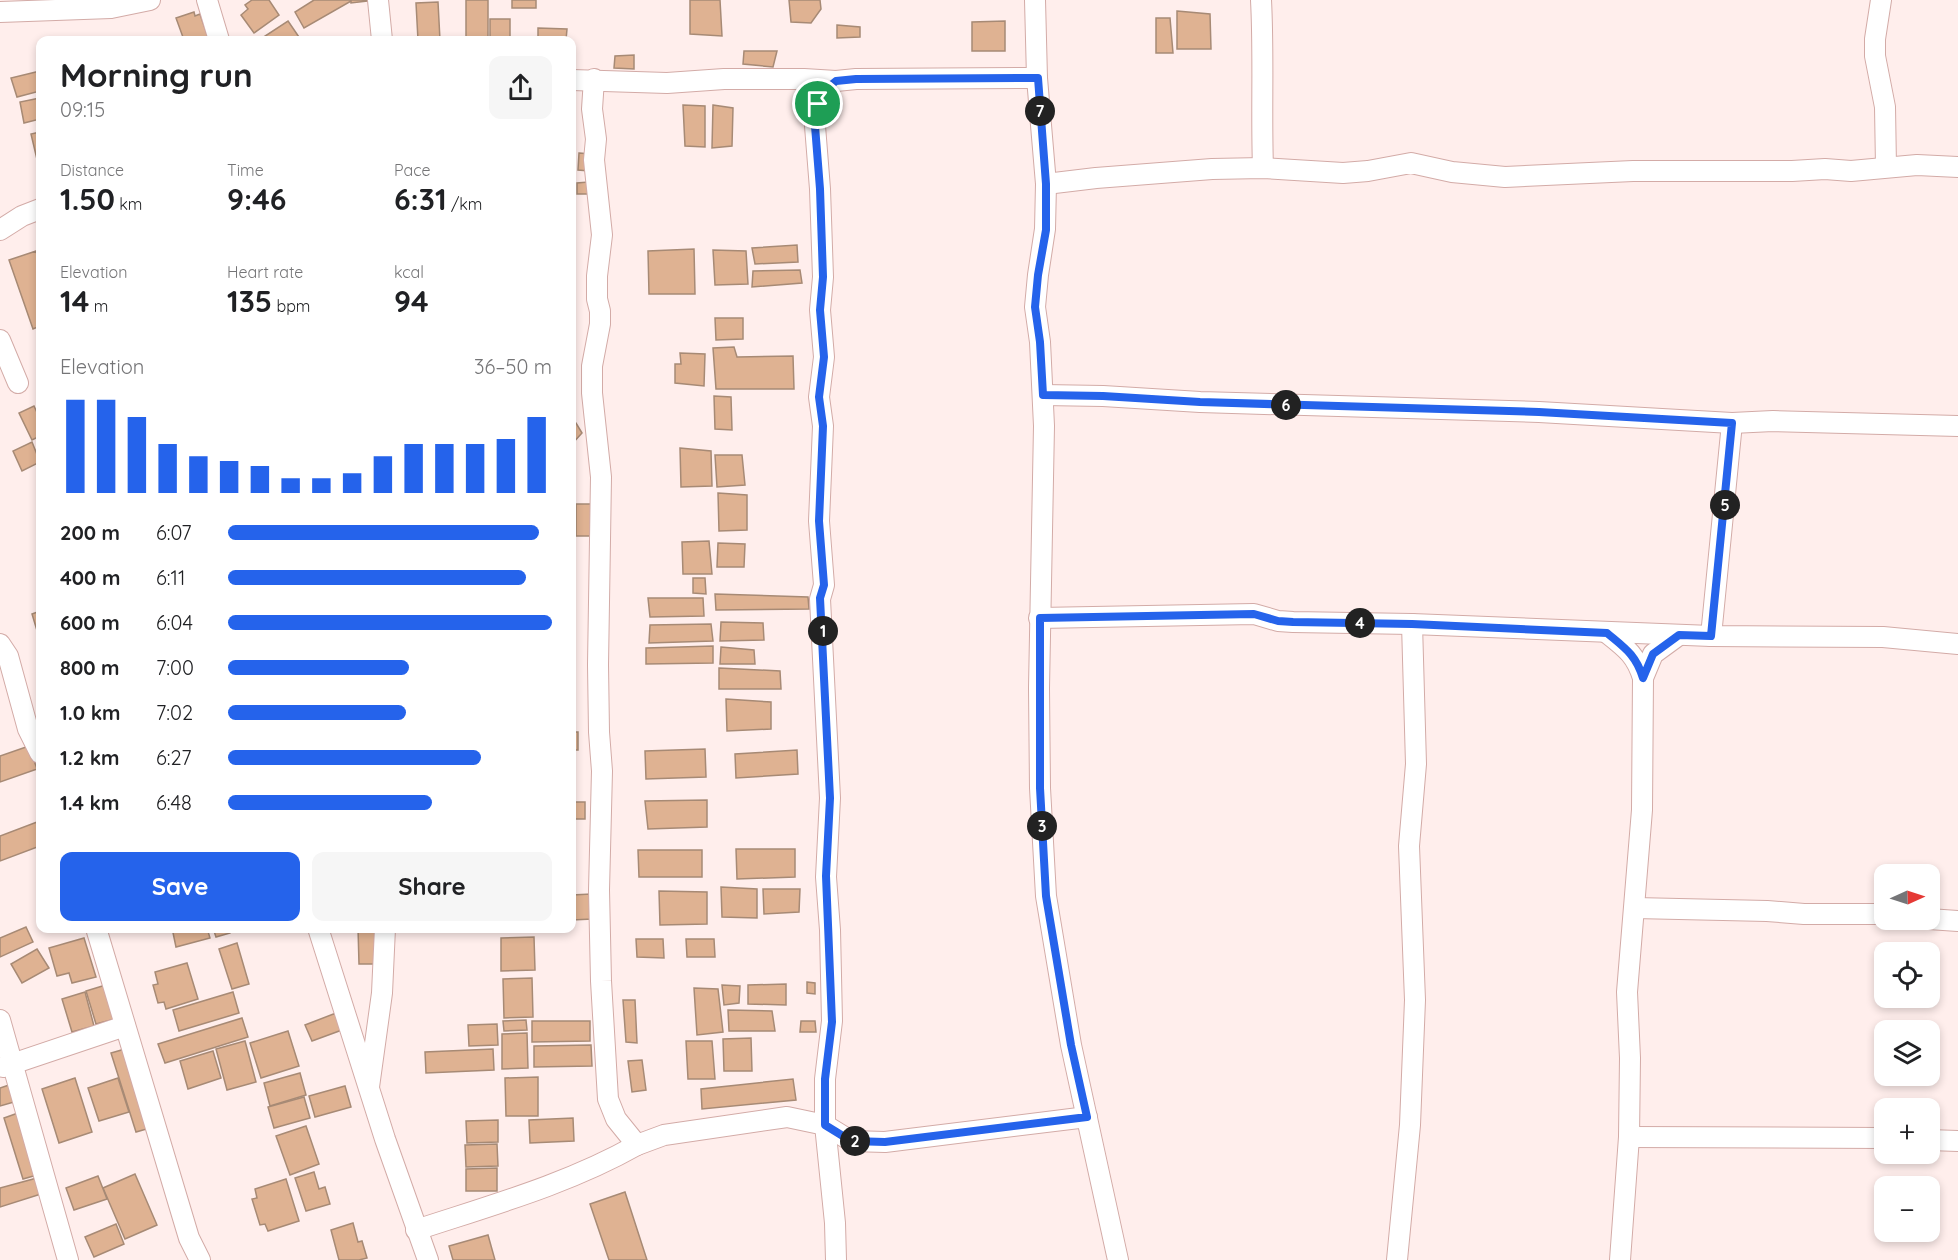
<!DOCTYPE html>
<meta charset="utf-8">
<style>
body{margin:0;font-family:Quicksand,sans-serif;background:#f6f6f6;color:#202124;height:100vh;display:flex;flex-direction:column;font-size:22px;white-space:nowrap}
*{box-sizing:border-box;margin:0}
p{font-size:20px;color:#757577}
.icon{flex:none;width:33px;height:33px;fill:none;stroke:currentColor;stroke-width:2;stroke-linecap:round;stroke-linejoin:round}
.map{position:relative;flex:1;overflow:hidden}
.details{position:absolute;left:36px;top:36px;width:540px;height:897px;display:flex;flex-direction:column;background:#fff;border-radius:12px;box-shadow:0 3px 9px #0003}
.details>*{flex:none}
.needle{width:39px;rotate:87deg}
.controls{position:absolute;left:1874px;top:864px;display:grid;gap:12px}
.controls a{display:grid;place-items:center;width:66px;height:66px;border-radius:12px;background:#fff;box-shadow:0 3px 9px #0003;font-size:30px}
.pin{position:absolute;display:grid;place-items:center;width:51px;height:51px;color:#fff;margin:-26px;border:3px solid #fff;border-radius:50%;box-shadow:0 2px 6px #0007}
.km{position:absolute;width:30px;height:30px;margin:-15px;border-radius:50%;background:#222;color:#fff;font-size:16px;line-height:30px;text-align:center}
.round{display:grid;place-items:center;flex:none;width:63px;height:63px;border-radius:12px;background:#f6f6f6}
.summary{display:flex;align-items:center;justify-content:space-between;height:102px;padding:0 24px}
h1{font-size:33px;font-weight:700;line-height:45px}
.metrics{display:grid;grid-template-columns:repeat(3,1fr);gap:9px;height:102px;padding:6px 24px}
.metrics div{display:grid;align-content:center}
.metrics b{font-size:30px;font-weight:700}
.metrics small{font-size:16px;font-weight:400}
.metrics p{font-size:16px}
.chart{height:168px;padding:12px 24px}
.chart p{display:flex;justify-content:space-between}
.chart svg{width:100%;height:108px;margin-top:6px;stroke:#2563eb;stroke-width:6}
.primary-button{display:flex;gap:12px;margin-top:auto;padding:12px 24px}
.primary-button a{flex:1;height:69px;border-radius:12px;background:#2563eb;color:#fff;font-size:24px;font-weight:700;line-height:69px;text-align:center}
.primary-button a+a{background:#f6f6f6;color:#202124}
ul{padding:0 24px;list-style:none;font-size:20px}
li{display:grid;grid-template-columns:96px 72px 1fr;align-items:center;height:45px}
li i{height:15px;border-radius:8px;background:#2563eb}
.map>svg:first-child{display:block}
.building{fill:#dfb292;stroke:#a78a75;stroke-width:1.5}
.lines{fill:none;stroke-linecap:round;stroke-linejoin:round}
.minor-casing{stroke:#d3aba7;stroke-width:22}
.minor{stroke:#fff;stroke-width:20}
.route-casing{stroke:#fff;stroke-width:12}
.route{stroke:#2563eb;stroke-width:8}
</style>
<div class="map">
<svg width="1958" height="1260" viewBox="0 0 1958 1260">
<rect width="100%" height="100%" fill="#ffeeec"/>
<g class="building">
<polygon points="252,0 269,0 279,15 254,33 241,15 248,9 245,5"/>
<polygon points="314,0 367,0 367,1 351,3 351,1 304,28 295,12"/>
<rect x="466" y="0" width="22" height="40"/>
<rect x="512" y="0" width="24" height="8"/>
<polygon points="690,0 720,0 722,36 690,34"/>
<polygon points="789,0 820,0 821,9 811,23 791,22"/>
<polygon points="438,2 440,40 418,40 416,3"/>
<polygon points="1177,11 1210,14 1211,49 1177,49"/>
<polygon points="194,12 195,16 200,14 209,40 184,40 176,18"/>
<polygon points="1156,18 1170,18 1173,53 1156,53"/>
<rect x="490" y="19" width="20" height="21"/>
<polygon points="288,21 301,40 259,40"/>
<polygon points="1005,21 1005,51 972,51 972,22"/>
<polygon points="837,25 860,27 860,37 837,38"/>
<polygon points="538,28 567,29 566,40 538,40"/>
<polygon points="744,51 777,51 773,67 743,64"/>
<polygon points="634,55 634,69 614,68 615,56"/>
<polygon points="40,71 40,91 17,97 11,78"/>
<polygon points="40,98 40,119 24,123 20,102"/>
<polygon points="683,105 705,106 705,147 685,146"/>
<polygon points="713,105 733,108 732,146 712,148"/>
<polygon points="40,132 40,172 31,134"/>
<polygon points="579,153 591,154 589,171 578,170"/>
<polygon points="588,182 588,194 577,194 577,183"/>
<polygon points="797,245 798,262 755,264 752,248"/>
<polygon points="694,249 695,294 649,294 648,251"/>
<polygon points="713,250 746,251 748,284 715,285"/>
<polygon points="36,251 40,266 40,326 33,329 9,260"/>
<polygon points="800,270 802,283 752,287 753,271"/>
<polygon points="715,318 743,318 743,339 716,340"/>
<polygon points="734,347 737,357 793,356 794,389 716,389 713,348"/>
<polygon points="680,353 705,354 704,386 675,383 675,364 681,364"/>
<polygon points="714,396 731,397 732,430 715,429"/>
<polygon points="34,406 40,419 40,436 32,440 19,413"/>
<polygon points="572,423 576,423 582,433 572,444"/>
<polygon points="32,442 40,462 22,471 13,451"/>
<polygon points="680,448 711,451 712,486 681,487"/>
<polygon points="715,455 742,455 745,485 717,487"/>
<polygon points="718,493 747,495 747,530 719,531"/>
<rect x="576" y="504" width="17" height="32"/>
<polygon points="709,541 712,574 683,574 682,542"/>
<polygon points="718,543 745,544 744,567 717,567"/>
<polygon points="693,578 705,578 706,594 693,593"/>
<polygon points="715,594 808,597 809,609 716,610"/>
<polygon points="648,598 703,598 704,616 650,617"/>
<polygon points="40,611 40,633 38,634 32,614"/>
<polygon points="721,622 763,623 764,640 720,641"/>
<polygon points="711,624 713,641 649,643 650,625"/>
<polygon points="713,646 713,663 646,664 646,648"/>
<polygon points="721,647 754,650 755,664 720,664"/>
<polygon points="719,668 780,671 781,689 719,689"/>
<polygon points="726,699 771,702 771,729 727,731"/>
<rect x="572" y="732" width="6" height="18"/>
<polygon points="29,746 37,769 0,782 0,756"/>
<polygon points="705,749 706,777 646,779 645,751"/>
<polygon points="797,750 798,774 736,778 735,754"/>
<polygon points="707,800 707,827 648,829 645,801"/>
<rect x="572" y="802" width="13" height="17"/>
<polygon points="37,822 40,832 40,846 0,861 0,836"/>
<polygon points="736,849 795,849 795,877 737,879"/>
<polygon points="638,850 702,850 702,877 639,877"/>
<polygon points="721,887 757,889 757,918 722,917"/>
<polygon points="763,889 800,889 799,912 764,914"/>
<polygon points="659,891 707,892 707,924 660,925"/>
<polygon points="591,894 592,919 572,920 572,895"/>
<polygon points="26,927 33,942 0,957 0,938"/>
<polygon points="172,928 207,928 210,938 176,947"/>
<polygon points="213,928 229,928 230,933 216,937"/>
<polygon points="358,928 379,928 380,964 359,964"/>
<polygon points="534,937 535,970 501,971 501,938"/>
<polygon points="84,938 96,977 72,983 69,973 57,976 49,948"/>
<polygon points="636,939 663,939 664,958 637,957"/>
<polygon points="686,939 714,939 715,957 687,957"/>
<polygon points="237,943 249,984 232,989 219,949"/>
<polygon points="37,949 49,968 22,983 11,964"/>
<polygon points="187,963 198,999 166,1009 164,1002 158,1003 153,985 158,984 155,972"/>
<polygon points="532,978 533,1017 504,1018 503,979"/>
<polygon points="807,982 815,983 815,994 807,993"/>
<polygon points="109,984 119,1018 96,1024 86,991"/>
<polygon points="786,984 786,1005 748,1004 748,985"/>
<polygon points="722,985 740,986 739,1003 724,1005"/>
<polygon points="694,988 718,989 723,1032 697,1035"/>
<polygon points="85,992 94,1026 72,1032 62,999"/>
<polygon points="233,992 239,1013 179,1031 173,1010"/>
<polygon points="623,1000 635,1000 637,1043 626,1042"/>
<polygon points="728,1010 772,1011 775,1031 729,1031"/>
<polygon points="336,1013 342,1030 312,1041 305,1025"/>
<polygon points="242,1018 248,1037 165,1063 158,1044"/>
<polygon points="526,1020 527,1030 504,1031 503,1021"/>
<polygon points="532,1021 590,1021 590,1041 532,1042"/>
<polygon points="801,1021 815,1021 816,1032 800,1032"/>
<polygon points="497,1024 498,1045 469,1046 468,1025"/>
<polygon points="288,1031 299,1066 261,1078 250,1043"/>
<polygon points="527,1033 528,1068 502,1069 502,1034"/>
<polygon points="751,1038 752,1071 724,1071 723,1039"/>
<polygon points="245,1041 256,1082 227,1090 216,1049"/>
<polygon points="686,1041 712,1041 715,1079 688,1079"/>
<polygon points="591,1045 592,1066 534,1067 534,1046"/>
<polygon points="125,1049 150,1128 136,1132 111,1053"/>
<polygon points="493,1049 494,1070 426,1073 425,1052"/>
<polygon points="213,1051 221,1078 188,1089 180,1061"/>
<polygon points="642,1060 646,1090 632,1092 628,1061"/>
<polygon points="300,1073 306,1095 270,1106 264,1083"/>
<polygon points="538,1077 538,1116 506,1116 505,1078"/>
<polygon points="75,1078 92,1132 59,1143 42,1089"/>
<polygon points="118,1078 129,1112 99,1121 88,1088"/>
<polygon points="793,1079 796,1100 702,1109 701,1089"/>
<polygon points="9,1085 14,1102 0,1106 0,1088"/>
<polygon points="345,1086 351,1107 315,1117 309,1096"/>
<polygon points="304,1097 310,1118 274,1128 268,1107"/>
<polygon points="18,1113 37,1175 23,1179 4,1118"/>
<polygon points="573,1118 574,1141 530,1143 529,1120"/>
<polygon points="498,1120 498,1142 467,1143 466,1121"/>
<polygon points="306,1126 319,1164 290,1175 276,1136"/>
<polygon points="497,1144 498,1166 466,1167 465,1145"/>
<polygon points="497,1168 497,1191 466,1191 466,1169"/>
<polygon points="314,1172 319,1189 325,1187 330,1204 306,1211 295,1178"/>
<polygon points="135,1174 157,1225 125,1239 103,1188"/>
<polygon points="98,1176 107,1199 74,1210 66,1188"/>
<polygon points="37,1178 41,1194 0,1207 0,1188"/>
<polygon points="286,1179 299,1221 268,1231 265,1224 260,1225 252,1199 257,1198 255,1189"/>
<polygon points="625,1192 647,1260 609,1260 590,1204"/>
<polygon points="353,1223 358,1242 362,1241 367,1258 359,1260 339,1260 331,1230"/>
<polygon points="116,1224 124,1244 94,1257 85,1237"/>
<polygon points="488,1235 495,1260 453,1260 449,1246"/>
</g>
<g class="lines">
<defs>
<g id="minor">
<polyline points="207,0 219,40"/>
<polyline points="378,0 382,40"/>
<polyline points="1035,0 1037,78 1046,184 1045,229 1038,275 1035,307 1040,342 1044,426 1039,688 1040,788 1046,896 1071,1045 1118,1260"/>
<path d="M1261,0c3,56 0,112 2,168"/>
<polyline points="1881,0 1875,39 1875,56 1885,107 1886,167"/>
<polyline points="0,12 111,8 150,0"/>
<polyline points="594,79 592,109 596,139 594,160 602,235 597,276 597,299 600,311 600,324 592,366 592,393 601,477 598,665 599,732 602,771 599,890 601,981 608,1099 616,1119 637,1145 664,1135 787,1117 825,1125 851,1141 885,1142 1087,1117"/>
<polyline points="572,80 667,83 724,79 804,79 836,81"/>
<polyline points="1046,184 1096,178 1212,169 1263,168 1343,173 1368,171 1411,163 1452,172 1505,177 1633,171 1792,171 1825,169 1851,171 1917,165 1958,167"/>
<polyline points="0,230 22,216 40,209"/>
<polyline points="0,340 18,383"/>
<polyline points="1043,395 1103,396 1200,402 1539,412 1732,423 1773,421 1958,426"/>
<polyline points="1039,618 1254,614 1278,621 1293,622 1412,624 1711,636 1883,637 1958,644"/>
<path d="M1607,633c19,15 29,22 36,45"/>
<polyline points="1711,636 1732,423"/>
<polyline points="0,644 8,656 28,729 40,753"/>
<polyline points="1635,908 1767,911 1804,914 1884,914"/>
<polyline points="1929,919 1958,921"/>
<polyline points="96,928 189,1238 200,1260"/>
<polyline points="318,928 385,1139 428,1260"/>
<polyline points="0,1020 68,1260"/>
<polyline points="3,1067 125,1026"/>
<polyline points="369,1087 382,993 385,928"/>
<polyline points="1629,1137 1884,1138"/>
<polyline points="1929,1140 1958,1141"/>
<path d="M416,1230c76,-25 152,-46 221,-85"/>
<polyline points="836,1260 835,1223 825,1125 825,1079 832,1021 830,930 826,877 830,798 820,599 824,585 819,521 823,426 819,397 824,357 820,310 823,277 820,189 815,126 817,104 826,90 836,81 856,79 1037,78"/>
<polyline points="1397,1260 1410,1125 1415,1000 1409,846 1416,764 1412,624"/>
<polyline points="1620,1260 1629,1137 1630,1058 1627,992 1642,810 1643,678 1653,654 1679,635"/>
</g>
</defs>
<use href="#minor" class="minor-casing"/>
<use href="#minor" class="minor"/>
</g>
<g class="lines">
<defs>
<path id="route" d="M1038,78l8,106v46l-8,45 -3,32 5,35 3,53 60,1 97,6 339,10 193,11 -21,213 -32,-1 -26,19 -10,24c-7,-23 -18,-30 -36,-45l-195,-9 -119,-2 -15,-1 -24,-7 -214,4v170l6,108 25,149 16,72 -202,25 -34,-1 -26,-16v-46l7,-57 -6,-146 4,-78 -10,-200 4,-13 -5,-64 4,-95 -4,-29 5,-40 -4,-47 3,-33 -3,-88 -5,-63 3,-22 7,-14 11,-9 20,-2z"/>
</defs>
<use href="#route" class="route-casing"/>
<use href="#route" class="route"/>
</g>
</svg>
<div class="controls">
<a><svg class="needle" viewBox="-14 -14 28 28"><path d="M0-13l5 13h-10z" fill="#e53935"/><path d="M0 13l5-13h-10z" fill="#757577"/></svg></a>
<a><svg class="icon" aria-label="locate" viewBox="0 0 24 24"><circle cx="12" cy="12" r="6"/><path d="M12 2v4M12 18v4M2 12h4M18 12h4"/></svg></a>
<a><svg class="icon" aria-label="layers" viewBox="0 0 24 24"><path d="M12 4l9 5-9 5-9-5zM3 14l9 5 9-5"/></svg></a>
<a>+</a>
<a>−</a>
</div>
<div class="pin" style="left:818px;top:104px;background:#1e9e55"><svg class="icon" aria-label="arrive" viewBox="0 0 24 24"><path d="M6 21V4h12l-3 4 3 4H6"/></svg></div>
<b class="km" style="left:823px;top:631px">1</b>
<b class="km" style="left:855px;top:1141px">2</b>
<b class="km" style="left:1042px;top:826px">3</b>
<b class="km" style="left:1360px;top:623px">4</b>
<b class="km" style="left:1725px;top:505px">5</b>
<b class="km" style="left:1286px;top:405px">6</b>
<b class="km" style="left:1040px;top:111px">7</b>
<section class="details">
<div class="summary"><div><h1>Morning run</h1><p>09:15</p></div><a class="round"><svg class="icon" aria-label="share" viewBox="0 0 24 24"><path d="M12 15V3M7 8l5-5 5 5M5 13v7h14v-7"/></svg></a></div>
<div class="metrics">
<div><p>Distance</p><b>1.50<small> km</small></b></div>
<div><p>Time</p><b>9:46</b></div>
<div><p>Pace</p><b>6:31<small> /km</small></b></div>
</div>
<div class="metrics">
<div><p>Elevation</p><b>14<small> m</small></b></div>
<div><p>Heart rate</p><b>135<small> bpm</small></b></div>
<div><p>kcal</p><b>94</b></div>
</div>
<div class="chart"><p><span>Elevation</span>36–50 m</p>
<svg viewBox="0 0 160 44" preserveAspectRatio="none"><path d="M5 44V6M15 44V6M25 44V13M35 44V24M45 44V29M55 44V31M65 44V33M75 44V38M85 44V38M95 44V36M105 44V29M115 44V24M125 44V24M135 44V24M145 44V22M155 44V13"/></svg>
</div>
<ul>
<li><b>200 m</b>6:07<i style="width:96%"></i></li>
<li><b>400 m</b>6:11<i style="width:92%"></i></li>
<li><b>600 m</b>6:04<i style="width:100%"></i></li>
<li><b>800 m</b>7:00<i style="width:56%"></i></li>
<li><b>1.0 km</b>7:02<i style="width:55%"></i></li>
<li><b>1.2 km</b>6:27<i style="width:78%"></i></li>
<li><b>1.4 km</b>6:48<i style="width:63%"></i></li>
</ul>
<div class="primary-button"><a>Save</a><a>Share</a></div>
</section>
</div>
